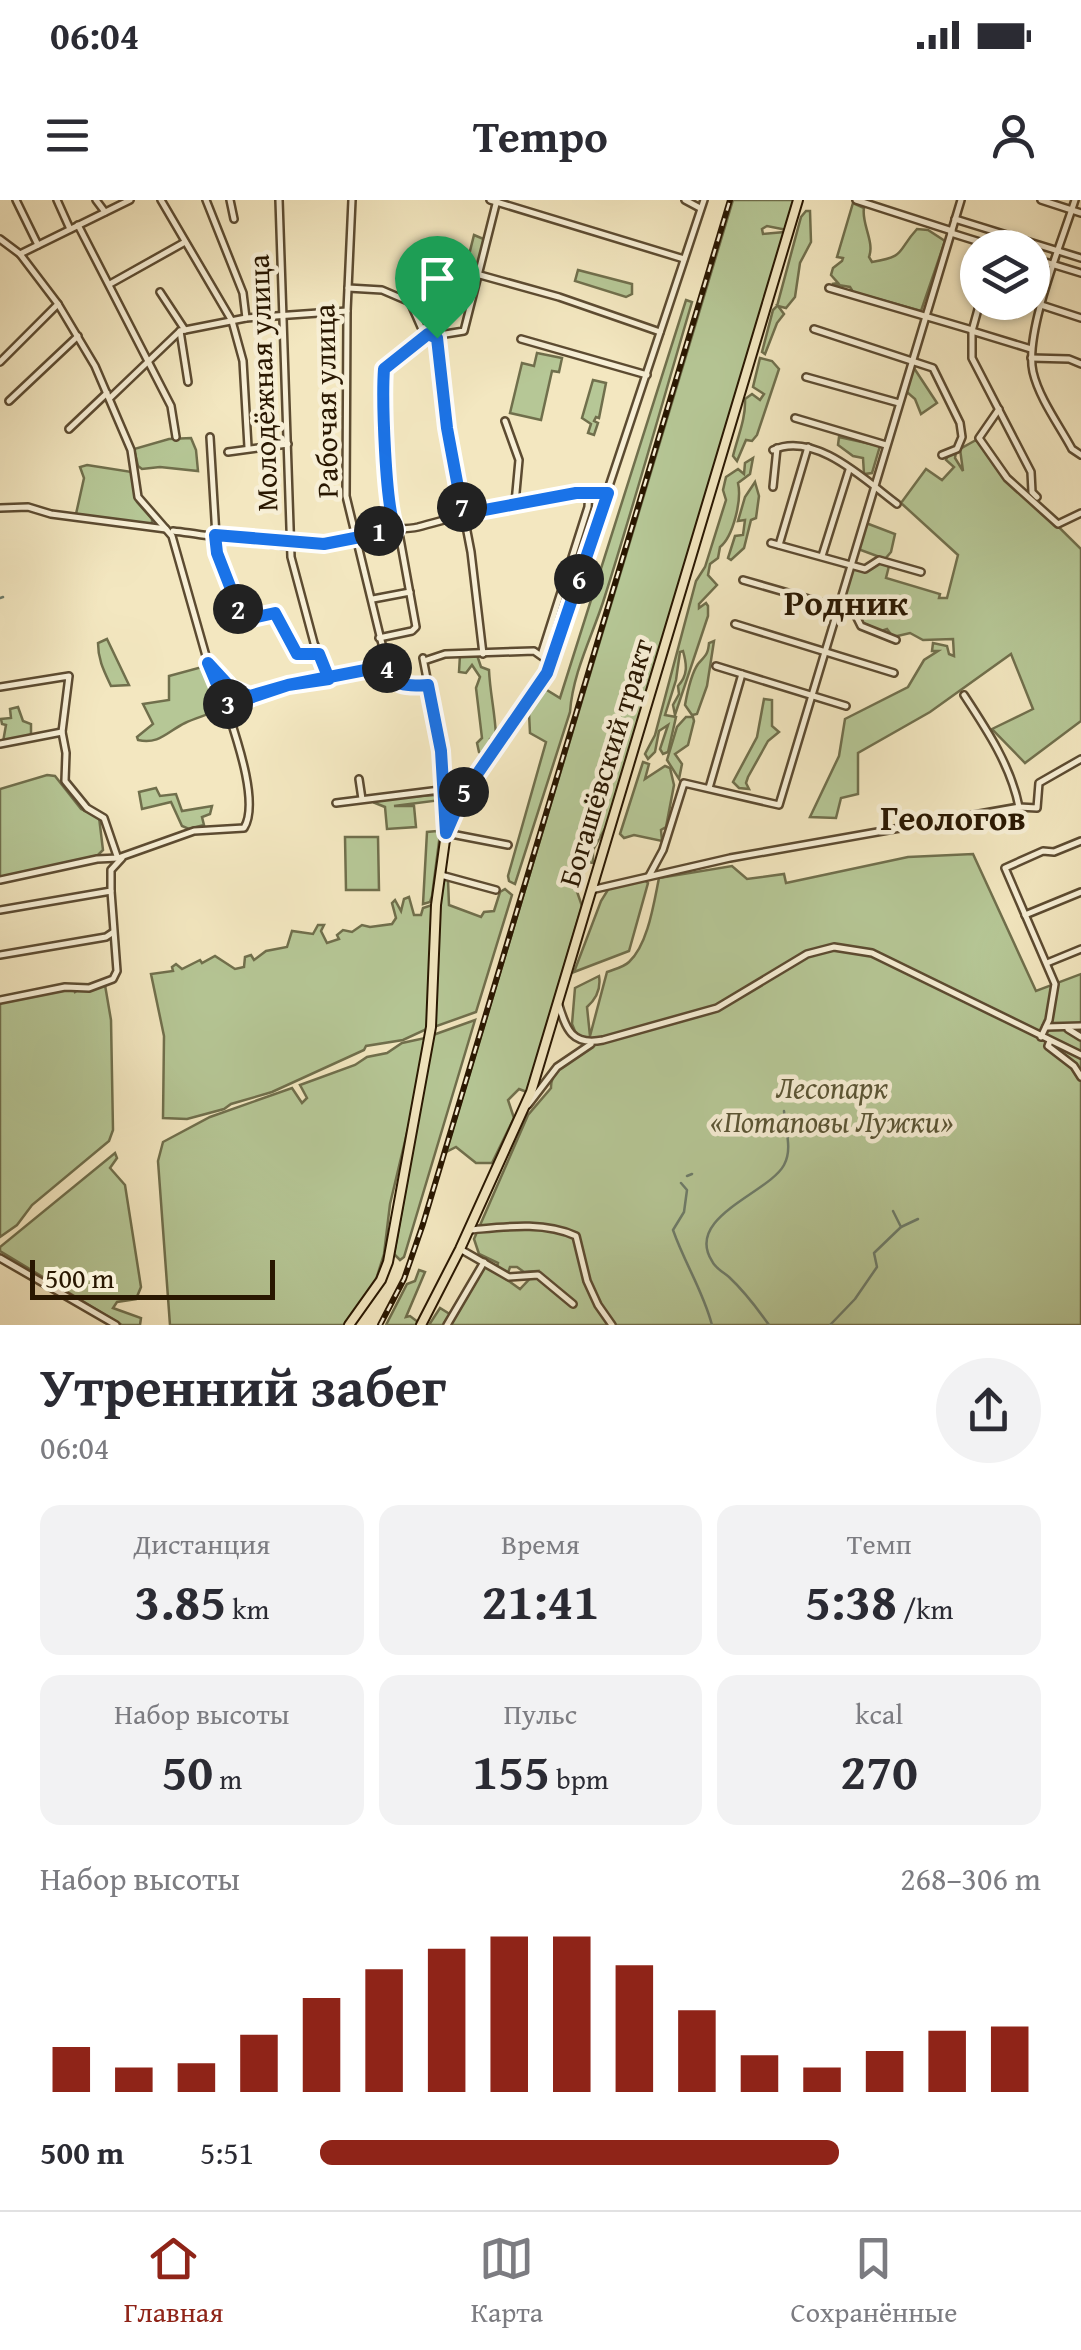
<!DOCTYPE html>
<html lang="ru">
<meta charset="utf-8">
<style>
body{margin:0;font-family:"Gentium Book Plus",serif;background:#f2f2f3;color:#2b2b33;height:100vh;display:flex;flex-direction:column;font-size:38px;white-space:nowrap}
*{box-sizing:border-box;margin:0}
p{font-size:32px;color:#7c7c81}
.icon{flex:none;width:55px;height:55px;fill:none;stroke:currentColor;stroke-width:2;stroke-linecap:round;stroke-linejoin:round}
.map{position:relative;height:1125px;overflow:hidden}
.sheet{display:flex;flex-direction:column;background:#fff;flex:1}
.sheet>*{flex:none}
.fabs{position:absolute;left:960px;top:30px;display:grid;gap:20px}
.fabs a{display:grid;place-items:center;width:90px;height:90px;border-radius:50%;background:#fff;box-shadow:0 2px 8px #0004;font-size:50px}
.scale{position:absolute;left:30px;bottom:25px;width:245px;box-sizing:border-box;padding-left:10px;border:5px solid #291701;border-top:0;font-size:28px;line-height:35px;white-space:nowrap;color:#291701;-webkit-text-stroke:8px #f7efd6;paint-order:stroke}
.pin{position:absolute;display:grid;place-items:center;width:85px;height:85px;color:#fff;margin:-102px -42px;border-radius:50% 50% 50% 0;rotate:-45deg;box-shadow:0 0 10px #0007}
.pin .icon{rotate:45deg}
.km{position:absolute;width:50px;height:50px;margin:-25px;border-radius:50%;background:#222;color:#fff;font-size:28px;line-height:50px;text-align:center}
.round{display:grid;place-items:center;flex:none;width:105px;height:105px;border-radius:52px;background:#f2f2f3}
.headline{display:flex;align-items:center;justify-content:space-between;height:170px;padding:0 40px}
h1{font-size:55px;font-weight:800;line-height:75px}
.figures{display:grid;grid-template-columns:repeat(3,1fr);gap:15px;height:170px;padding:10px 40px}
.figures div{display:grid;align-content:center;border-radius:20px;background:#f2f2f3;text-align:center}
.figures b{font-size:50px;font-weight:800}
.figures small{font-size:28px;font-weight:400}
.figures p{font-size:28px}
.chart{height:280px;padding:20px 40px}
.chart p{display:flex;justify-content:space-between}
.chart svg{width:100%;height:180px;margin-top:10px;stroke:#8f2418;stroke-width:6}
ul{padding:0 40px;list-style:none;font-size:32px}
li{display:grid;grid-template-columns:160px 120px 1fr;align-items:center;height:75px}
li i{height:25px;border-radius:12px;background:#8f2418}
.status{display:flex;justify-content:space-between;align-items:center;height:70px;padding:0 50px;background:#fff;direction:ltr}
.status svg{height:28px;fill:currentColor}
header{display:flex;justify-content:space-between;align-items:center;height:130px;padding:0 40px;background:#fff;font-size:45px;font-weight:800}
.tabs{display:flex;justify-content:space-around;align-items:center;height:140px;border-top:2px solid #e1e1e2;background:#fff;font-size:28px;color:#7c7c81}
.tabs a{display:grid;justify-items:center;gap:5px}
.tabs .selected{color:#8f2418}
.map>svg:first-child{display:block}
.green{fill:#b6c796;stroke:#706f4c;stroke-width:2.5}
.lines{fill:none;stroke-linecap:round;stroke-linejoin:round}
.stream{stroke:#6d7c6a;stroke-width:2.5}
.minor-casing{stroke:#5c4b31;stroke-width:10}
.major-casing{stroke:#291701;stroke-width:12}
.minor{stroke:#f7efd6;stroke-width:5}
.major{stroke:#f3e7c0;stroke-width:8}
.rail-casing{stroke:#291701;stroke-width:6}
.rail{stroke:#f7efd6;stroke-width:2.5;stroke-dasharray:8;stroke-linecap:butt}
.route-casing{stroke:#fff;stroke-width:20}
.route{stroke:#1a73e8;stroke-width:12}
.labels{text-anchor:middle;stroke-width:9;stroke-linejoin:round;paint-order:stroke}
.street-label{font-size:30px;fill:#291701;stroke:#f7efd6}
.park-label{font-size:30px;font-style:italic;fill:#5a5535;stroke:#f7efd6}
.quarter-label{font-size:35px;font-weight:bold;fill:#291701;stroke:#f7efd6}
</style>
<div class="status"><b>06:04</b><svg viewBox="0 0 49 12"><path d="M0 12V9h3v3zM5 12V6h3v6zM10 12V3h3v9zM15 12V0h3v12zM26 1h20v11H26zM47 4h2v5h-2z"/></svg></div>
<header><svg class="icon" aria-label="menu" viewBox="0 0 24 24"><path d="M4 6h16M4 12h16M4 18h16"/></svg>Tempo<svg class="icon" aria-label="person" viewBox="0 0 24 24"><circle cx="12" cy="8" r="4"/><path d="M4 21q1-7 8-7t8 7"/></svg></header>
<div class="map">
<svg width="1081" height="1125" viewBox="0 0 1081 1125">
<rect width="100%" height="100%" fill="#f3e7c0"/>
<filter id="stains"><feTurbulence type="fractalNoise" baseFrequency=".002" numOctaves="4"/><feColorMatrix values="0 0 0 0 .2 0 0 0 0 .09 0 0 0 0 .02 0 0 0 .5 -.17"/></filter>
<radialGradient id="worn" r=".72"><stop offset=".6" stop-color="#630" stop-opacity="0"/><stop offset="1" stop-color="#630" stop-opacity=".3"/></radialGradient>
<g class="green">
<polygon points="733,0 794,0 787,30 767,26 762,29 763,34 785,32 608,623 593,650 593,663 582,662 573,680 582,706 527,892 519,889 508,900 514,918 492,963 476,963 456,947 446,952"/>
<path d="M853,3l11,5c-3,15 11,34 5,49l3,5c35,-6 24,-10 45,-33l11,1 17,11 -24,70 -68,-19 -3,-5 -18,-3 6,-1 -7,-8 2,-7 9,-7 1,-3 -6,-1z"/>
<polygon points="806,11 810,11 811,42 800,63 795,97 786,108 778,106 784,114 777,123 765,154 762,152 773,110 777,106 801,17"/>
<polygon points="474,35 486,40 470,107 456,107"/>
<polygon points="578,70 632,84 632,94 626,97 575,81"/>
<path d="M686,100l6,2c-29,98 -56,196 -87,294 -12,39 -32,75 -35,116l-55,172 -6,-3 -1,-5 38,-134 -16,-9 -1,-20 16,-24 15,9z"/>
<polygon points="537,153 562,158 559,172 552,171 541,220 510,213 522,163 534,166"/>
<path d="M760,158l12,3 7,8 -22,66 -5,6 -6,-1 -9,21 -4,-5c5,-20 13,-38 12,-57l7,-5 8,6 4,-6 -11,-7z"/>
<polygon points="912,165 937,203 921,214 915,199 907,192 896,220"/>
<polygon points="593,180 606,183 599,218 596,217 594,221 598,223 594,235 588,233 591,224 582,218"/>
<polygon points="839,237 880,246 872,273 864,274 863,258 853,256 838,245"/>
<polygon points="191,238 196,250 198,271 160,267 142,269 138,266 134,249 169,239"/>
<polygon points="976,240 996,265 1081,349 1081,521 1025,563 992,529 1033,509 1011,454 930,512 858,553 858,594 841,598 836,618 810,617 839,556 845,519 908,487 924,460 938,451 932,451 933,443 947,446 949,454 954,456 953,439 923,440 910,433 893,437 887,429 884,430 885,433 861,422 863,411 859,405 852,411 841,407 853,366 865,370 877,361 894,366 889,366 886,378 940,394 939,398 947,398 958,355 901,303 926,269 942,280 954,267 946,260 948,255 956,252 955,258 963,271 960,249"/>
<path d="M753,258l-3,16 -12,9c4,17 -5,54 -18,64l-2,11 -8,6 -2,11 9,10 -18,19v4l7,-5 2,3v10l-33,99 -2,-10 6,-11 -1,-8c10,-11 9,-21 5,-35l-3,1 -4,28 -11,35 11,2 -8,35 -5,2 -3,-5 8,-24 -9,6 -4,21 -7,7 -3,-5 10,-19 41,-154 9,-14 21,-67 -3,-10 3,-13 12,-8 6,5 1,-11z"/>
<polygon points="87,265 132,272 137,302 152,319 152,325 76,314 84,278 80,267"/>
<polygon points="755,282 759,296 756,318 751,320 744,348 731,360 728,358 735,336 743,335 745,320 738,321 745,297"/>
<polygon points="866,323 895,334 891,352 885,359 858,349"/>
<path d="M107,439l22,46 -18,1c-7,-15 -13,-26 -13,-43z"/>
<path d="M714,441l-7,45 -10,28 -5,1 -7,-10c2,-11 6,-31 13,-41 7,-8 10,-9 11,-21z"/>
<path d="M460,455h17l4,12 8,3c1,23 6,42 7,66l-6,3 1,9 -7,8 -5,-4 -2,-9 5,-5 -6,-50 4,-11 -8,-12 -6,8 -7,-1z"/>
<path d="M202,467l5,2 18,37c-13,8 -27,11 -40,17 -17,8 -26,22 -47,17l-1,-3 16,-13 -10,-20 26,-4v-24z"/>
<polygon points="764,499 772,500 772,526 779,532 768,541 748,577 746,583 749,589 739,588 733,582 757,537"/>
<polygon points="18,507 23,521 31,524 31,537 3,542 6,525 2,524 1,519 11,518 10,509"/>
<polygon points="686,517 693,517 694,521 688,545 675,554 682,564 679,579 667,560 677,527"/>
<polygon points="643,562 649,564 645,579 665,566 670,568 674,585 666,627 661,630 662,641 634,635 624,638 620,634"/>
<polygon points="47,575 55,576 81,609 99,617 103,650 95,658 0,677 0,589"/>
<polygon points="156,588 160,596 176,594 182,611 212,606 210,614 202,617 204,625 189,629 182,626 171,602 142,609 139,592"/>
<polygon points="433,595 441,596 441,600 394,606 414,606 416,627 387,629 385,607 375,603 379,599"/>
<polygon points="437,631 440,634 432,696 430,702 423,704 427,632"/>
<polygon points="345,637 378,637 379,690 346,690"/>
<path d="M973,654l63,137 45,-17v351h-652l11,-17 13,8 32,-52 35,25 17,-18 -13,1 -7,-5h-7l-2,6 -11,-6 1,-4 -19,-9 -5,-15 54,-124 23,-27c-1,-22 27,-30 37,-49l-11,-3 -5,-12 3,-36 24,-12c2,12 -3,23 -12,31l3,29 17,-64c8,-3 17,-5 22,-10 19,-17 25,-60 30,-84l73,-12 15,13 37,-5 2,9 122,-26z"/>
<polygon points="444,679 448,680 449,705 481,717 484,712 494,711 500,692 505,689 512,695 476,812 434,827 439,705"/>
<polygon points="644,679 648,683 629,751 574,772 601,701 609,688"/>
<polygon points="409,697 414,715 421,715 423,708 432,705 429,828 403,840 366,846 364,850 272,892 231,904 224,909 187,919 163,918 164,836 151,774 173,771 172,767 176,764 182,769 200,760 202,763 215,756 235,769 244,767 245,757 251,755 254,760 266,751 287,747 292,731 313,734 318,725 324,725 321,731 327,743 339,739 337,735 343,730 352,732 362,725 370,727 392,724 396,718 392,703 395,700 401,711 404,699"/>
<polygon points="105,785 111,820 113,930 109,941 32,1005 17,1025 0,1037 0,798 36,791 41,795 73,787 75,792 83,786 89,791"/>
<polygon points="475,820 404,1057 400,1060 394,1054 433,835"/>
<polygon points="425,838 422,870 390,1004 384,1054 374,1086 346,1125 170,1125 158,961 163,942 210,917 292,888 302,903 307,898 300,885 355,865 367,857 387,853 402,843"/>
<polygon points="115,953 117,958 110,968 125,985 141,1087 136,1099 117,1102 113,1108 141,1118 140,1125 122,1125 0,1051 0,1047"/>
<polygon points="419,1070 425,1072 406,1117 410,1116 418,1122 416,1125 386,1125 407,1084 415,1081"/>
</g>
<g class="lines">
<g class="stream">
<polyline points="0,398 3,397"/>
<polyline points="687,976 692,974"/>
<path d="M681,983l6,7 -3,22 -11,18c12,34 30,61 39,95"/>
<polyline points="901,1027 918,1019"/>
<path d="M769,1125c-12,-17 -25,-34 -40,-48 -6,-5 -14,-9 -17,-16 -28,-44 57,-68 72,-96 9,-16 1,-36 0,-54"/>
<polyline points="830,1125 855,1099 877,1067 874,1053 901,1027 893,1011"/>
</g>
<defs>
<g id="minor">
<polyline points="16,0 38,45"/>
<polyline points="57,0 70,29"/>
<polyline points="96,0 105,12"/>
<polyline points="161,0 232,121 243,161 248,247"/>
<polyline points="206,0 243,93 246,118"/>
<polyline points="230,0 234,19"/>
<polyline points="279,0 291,357 314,443 329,479"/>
<polyline points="352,0 347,111 346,296 390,477 398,484 428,485"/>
<polyline points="490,0 684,59"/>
<polyline points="685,0 700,8"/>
<polyline points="856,0 952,31"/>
<polyline points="1041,0 1081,13"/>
<path d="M1075,0c-13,41 -51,133 -42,172 6,26 26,53 39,77l9,6"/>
<polyline points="955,19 1081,58"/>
<polyline points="78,25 171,206 176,237"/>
<polyline points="951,33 999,48"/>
<polyline points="0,39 20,54 58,104 95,166 131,250 138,297 172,336 208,463 223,482 251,496 289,485 386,466"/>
<polyline points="20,54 130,0"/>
<polyline points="1032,58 1081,73"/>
<polyline points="480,75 559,97 660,132"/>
<polyline points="110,84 185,42"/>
<polyline points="348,88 382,90 410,102 421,127 433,136 464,131 497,0"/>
<polyline points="829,88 972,130 972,158 1031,272 1032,292 1037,297"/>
<polyline points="160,92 185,130"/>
<polyline points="980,102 972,131 1031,149"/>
<polyline points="1032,102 1081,118"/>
<polyline points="814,129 933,168 960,223 962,237 957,249 942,255"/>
<polyline points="180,131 188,182"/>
<polyline points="437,137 447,228 471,352 483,454"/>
<polyline points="521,139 647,175"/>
<polyline points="1031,158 1069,159 1081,164"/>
<polyline points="0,162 58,104"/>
<polyline points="806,177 899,203"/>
<polyline points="110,198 180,131 246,118 347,111"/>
<polyline points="9,201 78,136"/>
<polyline points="999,209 979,238 1007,278 1058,324 1081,313"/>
<polyline points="795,218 886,245"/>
<polyline points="505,221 519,260 515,303"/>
<polyline points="69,229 107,193"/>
<polyline points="210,237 217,353 242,418 275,413 297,454 319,455"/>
<path d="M773,250c42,-19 92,30 124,54"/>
<polyline points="228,252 288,244"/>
<polyline points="773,287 777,248"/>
<polyline points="0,308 28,307 51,314 166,329"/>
<path d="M173,331c54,6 134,25 185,9 7,-3 14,-7 22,-9 12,-3 25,-1 38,-4 46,-12 146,-43 190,-34"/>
<polyline points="771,343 865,369 879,360 921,372"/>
<polyline points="779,345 808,247"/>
<polyline points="822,356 849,270"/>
<polyline points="743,380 854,412 861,426 896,440"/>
<polyline points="373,399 410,392"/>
<polyline points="735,424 894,473"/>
<path d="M379,438l33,-7 4,-4 -17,-94c-14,-15 -17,-138 -15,-164l45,-35"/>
<polyline points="541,455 588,307 589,292"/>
<polyline points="423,458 441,551 446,628"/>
<polyline points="427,460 445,454 534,451 551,463"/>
<polyline points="716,466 846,506"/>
<polyline points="212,472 226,506"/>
<polyline points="0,487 69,476 62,532 66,553 65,581 87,608 104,618 117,656"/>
<path d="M964,495c23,35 47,71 55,112"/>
<polyline points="0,544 62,532"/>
<polyline points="359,579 362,599"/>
<polyline points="709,588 742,474"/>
<polyline points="336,603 440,590 461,595"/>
<polyline points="446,632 461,595 547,473 704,0"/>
<polyline points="446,633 508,645"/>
<polyline points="441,675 496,690"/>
<polyline points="649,676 663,650 684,583 779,605 961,0"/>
<path d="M0,680l97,-21 21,-1 76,-27 50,-3c16,-25 -9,-94 -18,-122l22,-9"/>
<polyline points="591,690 730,658 1019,607 1037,608 1039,583 1081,559"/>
<polyline points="0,710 111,691 111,670 122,658"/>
<polyline points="1025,715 1081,692"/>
<polyline points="0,755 106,737 112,733"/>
<polyline points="1047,763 1081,749"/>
<polyline points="0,800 65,787 89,788 113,779 117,771 111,691"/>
<path d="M558,802c8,28 14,44 45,38l114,-32 90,-54 27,-7 38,6 209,102"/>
<polyline points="1046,827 1081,826"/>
<polyline points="1068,829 1081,837"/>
<polyline points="1041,837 1049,820 1055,784 1005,668 1043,651 1054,652 1081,641"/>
<polyline points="1050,841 1048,846 1074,866 1081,877"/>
<polyline points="528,905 557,867 591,844"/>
<path d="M469,1030c35,-3 74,-9 107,6l11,45 11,24 14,20"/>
<polyline points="460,1049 509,1077 538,1075 573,1104"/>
<polyline points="0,1058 116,1125"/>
<polyline points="447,1125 484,1062"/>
</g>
<g id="major">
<polyline points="349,1125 381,1080 388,1062 431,827 436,705 446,633"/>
<polyline points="421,1125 460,1049 531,892 798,0"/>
</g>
</defs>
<use href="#minor" class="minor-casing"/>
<use href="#major" class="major-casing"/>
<use href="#minor" class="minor"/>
<use href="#major" class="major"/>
<defs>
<polyline id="rail" points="380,1125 404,1079 423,1024 730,0"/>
</defs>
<use href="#rail" class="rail-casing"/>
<use href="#rail" class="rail"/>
</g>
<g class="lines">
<defs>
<path id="route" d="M437,138l-9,-4 -44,35c-2,28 1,140 12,161l-72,14 -109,-9 2,18 26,67 32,-7 22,41h22l10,25 -41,6 -62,21 -18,-43 23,25 19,8 38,-11 98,-19c8,22 21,20 42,19l13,66 5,82 16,-37 85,-123 61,-180h-32l-113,21 -16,-86 -10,-90"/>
</defs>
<use href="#route" class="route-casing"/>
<use href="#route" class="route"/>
</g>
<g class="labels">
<g class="street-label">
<text transform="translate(263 183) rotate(-92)" y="10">Молодёжная улица</text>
<text transform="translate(326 201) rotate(-91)" y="10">Рабочая улица</text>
<text transform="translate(606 563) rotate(-73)" y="10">Богашёвский тракт</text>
</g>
<g class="park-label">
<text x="832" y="898">Лесопарк<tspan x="832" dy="34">«Потаповы Лужки»</tspan></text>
</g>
<g class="quarter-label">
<text x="846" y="415">Родник</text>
<text x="953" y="630">Геологов</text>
</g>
</g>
<rect width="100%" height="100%" filter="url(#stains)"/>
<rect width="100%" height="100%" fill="url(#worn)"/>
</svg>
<div class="fabs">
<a><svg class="icon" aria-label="layers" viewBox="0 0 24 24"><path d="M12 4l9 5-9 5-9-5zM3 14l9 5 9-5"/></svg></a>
</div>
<div class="scale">500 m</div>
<div class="pin" style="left:437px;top:138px;background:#1e9e55"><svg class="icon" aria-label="arrive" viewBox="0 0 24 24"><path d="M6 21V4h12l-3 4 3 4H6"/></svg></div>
<b class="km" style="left:379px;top:331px">1</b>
<b class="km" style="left:238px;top:409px">2</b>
<b class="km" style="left:228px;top:504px">3</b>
<b class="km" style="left:387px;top:468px">4</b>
<b class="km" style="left:464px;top:592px">5</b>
<b class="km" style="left:579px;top:379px">6</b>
<b class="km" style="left:462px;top:307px">7</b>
</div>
<section class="sheet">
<div class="headline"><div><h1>Утренний забег</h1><p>06:04</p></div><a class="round"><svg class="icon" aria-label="share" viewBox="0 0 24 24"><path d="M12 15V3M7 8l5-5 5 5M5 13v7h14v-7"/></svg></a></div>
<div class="figures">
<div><p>Дистанция</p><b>3.85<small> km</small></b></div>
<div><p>Время</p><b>21:41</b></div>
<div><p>Темп</p><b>5:38<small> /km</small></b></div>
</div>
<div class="figures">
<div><p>Набор высоты</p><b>50<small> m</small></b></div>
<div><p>Пульс</p><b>155<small> bpm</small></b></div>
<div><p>kcal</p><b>270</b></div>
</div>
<div class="chart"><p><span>Набор высоты</span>268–306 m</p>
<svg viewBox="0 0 160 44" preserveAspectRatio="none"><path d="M5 44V33M15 44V38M25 44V37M35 44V30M45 44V21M55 44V14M65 44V9M75 44V6M85 44V6M95 44V13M105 44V24M115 44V35M125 44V38M135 44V34M145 44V29M155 44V28"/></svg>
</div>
<ul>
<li><b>500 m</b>5:51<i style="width:72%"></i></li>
</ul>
</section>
<nav class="tabs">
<a class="selected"><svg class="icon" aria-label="home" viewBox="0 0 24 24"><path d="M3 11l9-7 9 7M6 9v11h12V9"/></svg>Главная</a>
<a><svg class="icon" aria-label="map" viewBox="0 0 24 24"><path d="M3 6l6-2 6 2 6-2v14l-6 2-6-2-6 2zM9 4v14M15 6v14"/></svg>Карта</a>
<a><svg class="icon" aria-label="saved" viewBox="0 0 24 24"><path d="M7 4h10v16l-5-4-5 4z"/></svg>Сохранённые</a>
</nav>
